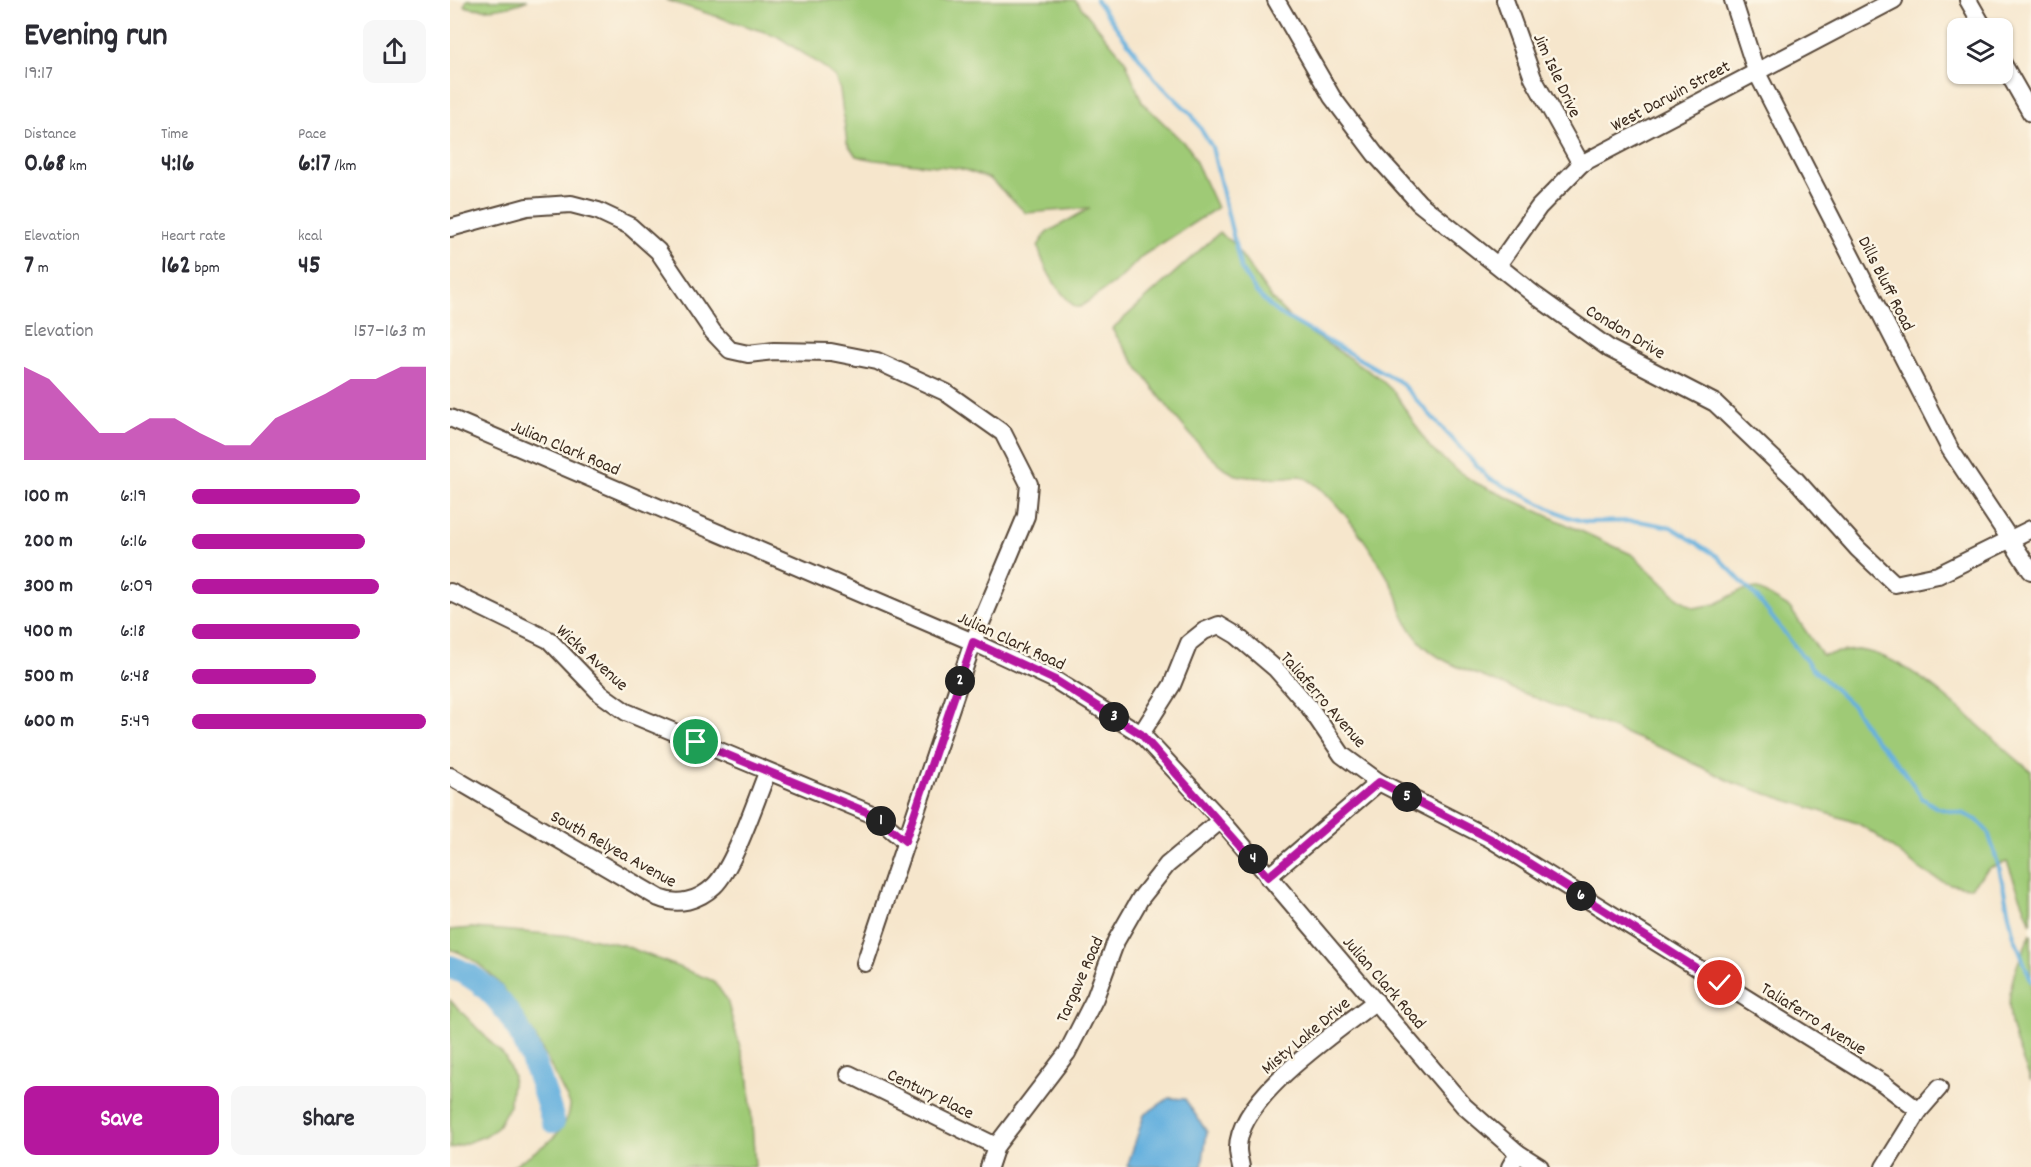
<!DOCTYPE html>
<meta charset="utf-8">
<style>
body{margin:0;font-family:Dekko,sans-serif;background:#f7f7f7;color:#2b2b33;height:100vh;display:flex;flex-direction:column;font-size:22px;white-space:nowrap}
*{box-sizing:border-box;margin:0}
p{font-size:20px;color:#7c7c81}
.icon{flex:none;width:33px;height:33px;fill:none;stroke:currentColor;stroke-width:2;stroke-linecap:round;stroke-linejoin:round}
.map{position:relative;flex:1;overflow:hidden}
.drawer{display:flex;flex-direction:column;background:#fff;width:450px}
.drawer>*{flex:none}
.fabs{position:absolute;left:1497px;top:18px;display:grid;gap:12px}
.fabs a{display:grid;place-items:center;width:66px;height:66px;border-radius:12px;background:#fff;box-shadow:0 2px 4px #0004;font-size:30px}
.pin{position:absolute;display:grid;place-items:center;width:51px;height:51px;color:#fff;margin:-26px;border:3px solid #fff;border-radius:50%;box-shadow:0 2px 6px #0007}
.km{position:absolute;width:30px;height:30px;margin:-15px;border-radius:50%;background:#222;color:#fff;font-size:16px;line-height:30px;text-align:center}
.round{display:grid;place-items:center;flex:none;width:63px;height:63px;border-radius:12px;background:#f7f7f7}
.head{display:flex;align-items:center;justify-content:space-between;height:102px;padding:0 24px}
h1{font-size:33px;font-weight:800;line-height:45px}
.stats{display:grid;grid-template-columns:repeat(3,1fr);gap:9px;height:102px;padding:6px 24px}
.stats div{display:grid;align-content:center}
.stats b{font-size:26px;font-weight:800}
.stats small{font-size:16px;font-weight:400}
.stats p{font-size:16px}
.chart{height:168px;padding:12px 24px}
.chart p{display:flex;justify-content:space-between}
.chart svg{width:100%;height:108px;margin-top:6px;fill:#b5179e;opacity:.7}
.action{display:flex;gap:12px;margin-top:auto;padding:12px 24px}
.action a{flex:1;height:69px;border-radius:12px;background:#b5179e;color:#fff;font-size:24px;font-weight:800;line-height:69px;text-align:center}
.action a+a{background:#f7f7f7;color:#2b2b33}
ul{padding:0 24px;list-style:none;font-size:20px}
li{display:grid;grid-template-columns:96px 72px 1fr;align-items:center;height:45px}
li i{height:15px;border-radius:8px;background:#b5179e}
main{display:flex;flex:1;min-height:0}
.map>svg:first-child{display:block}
.green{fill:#9fca76;stroke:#6d7a4a;stroke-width:1.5}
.water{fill:#65b0de;stroke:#506d7e;stroke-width:1.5}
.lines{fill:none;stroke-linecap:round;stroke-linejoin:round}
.stream{stroke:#65b0de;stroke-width:4}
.river{stroke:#65b0de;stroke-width:24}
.minor-casing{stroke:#574638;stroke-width:20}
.minor{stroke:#fff;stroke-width:16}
.route-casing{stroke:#fff;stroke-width:12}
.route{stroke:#b5179e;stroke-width:8}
.labels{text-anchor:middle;stroke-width:5;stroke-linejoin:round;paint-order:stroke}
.street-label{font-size:18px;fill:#3b2a1e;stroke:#fcf5e5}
</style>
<main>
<section class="drawer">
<div class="head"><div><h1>Evening run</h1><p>19:17</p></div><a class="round"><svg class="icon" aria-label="share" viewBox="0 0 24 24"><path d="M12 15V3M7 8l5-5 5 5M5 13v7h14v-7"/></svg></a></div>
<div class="stats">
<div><p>Distance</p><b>0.68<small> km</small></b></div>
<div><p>Time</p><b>4:16</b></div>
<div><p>Pace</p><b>6:17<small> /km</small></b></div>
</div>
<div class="stats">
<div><p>Elevation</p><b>7<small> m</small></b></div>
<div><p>Heart rate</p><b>162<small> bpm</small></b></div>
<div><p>kcal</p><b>45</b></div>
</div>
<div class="chart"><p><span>Elevation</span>157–163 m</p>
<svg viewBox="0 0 160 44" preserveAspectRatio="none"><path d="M0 44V6L10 11L20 22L30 33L40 33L50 27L60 27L70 33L80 38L90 38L100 27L110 22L120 17L130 11L140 11L150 6L160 6V44z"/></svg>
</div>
<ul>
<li><b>100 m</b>6:19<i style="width:72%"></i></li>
<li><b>200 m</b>6:16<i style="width:74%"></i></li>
<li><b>300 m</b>6:09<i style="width:80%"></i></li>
<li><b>400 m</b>6:18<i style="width:72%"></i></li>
<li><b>500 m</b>6:48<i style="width:53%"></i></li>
<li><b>600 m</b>5:49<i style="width:100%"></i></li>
</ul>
<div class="action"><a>Save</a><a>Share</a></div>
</section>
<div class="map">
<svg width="1581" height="1167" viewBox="0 0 1581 1167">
<rect width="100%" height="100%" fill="#fcf5e5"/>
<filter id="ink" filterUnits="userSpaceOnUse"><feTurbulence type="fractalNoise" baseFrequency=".0167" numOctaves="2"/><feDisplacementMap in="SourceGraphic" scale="12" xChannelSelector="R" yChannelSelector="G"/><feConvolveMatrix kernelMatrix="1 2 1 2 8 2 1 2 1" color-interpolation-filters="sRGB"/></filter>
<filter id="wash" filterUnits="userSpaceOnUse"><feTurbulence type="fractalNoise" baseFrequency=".008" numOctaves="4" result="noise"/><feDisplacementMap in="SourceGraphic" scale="24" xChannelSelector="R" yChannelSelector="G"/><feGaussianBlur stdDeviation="1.35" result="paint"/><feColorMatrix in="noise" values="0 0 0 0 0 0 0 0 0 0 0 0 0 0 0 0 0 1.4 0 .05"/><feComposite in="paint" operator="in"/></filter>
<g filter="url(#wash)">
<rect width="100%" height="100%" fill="#f6e6cc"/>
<g class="green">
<path d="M17,0h61c-19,8 -44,12 -64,6z"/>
<path d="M216,0h409l50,60 17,42 48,47 27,59 -75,48 -23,24 -39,27h-5c-18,-17 -31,-37 -37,-61l8,-13 44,-25 -64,5 -36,-34 -16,-6 -16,-5 -83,-8 -19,-4 -9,-13 -7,-53 -5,-13 -14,-12 -44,-29z"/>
<path d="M769,233l13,9 40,57 22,23 84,55 16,15 37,57 27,22 16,11 159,73 44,42 17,11 22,-4 24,-13 16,-3 34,20 32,47c12,-1 26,-6 37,-5 58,7 126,86 172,121v153l-24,-62 -18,6 -18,19c-46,0 -76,-44 -114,-64l-123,-40 -65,-32 -211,-84c-27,-12 -43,-25 -55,-52 -3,-7 -4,-15 -7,-22 -16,-32 -62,-104 -95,-117 -20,1 -44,4 -64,-1 -30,-8 -106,-116 -125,-146z"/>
<path d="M22,928l114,9 37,8 91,36 13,19 22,80 6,87h-244c21,-14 59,-32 59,-63 -28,-51 -60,-136 -120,-155v-19z"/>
<path d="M1581,933v148c-27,-66 -31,-82 0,-148z"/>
<polygon points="0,1000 55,1057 63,1076 59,1106 47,1128 35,1136 0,1149"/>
</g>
<polygon class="water" points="719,1098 735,1099 757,1132 752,1167 677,1167 694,1115"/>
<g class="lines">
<polyline class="stream" points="646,0 705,79 742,115 762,147 791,269 806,292 825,311 950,382 1038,478 1118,517 1137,522 1188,521 1221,527 1267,556 1308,599 1361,667 1404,707 1419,732 1453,770 1472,798 1487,808 1514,814 1527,820 1538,832 1549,867 1563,933 1581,981"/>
<path class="river" d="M0,967c62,19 87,99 103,154"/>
</g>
</g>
<g filter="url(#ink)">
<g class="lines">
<defs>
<g id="minor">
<polyline points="826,0 882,97 925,154 969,203 1086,296 1160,349 1265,403 1346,480 1408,549 1445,584 1488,575 1581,529"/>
<polyline points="1055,0 1083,78 1131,164"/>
<polyline points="1283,0 1306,71 1500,449 1581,571"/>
<polyline points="1518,0 1534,28"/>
<polyline points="1552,62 1581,113"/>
<polyline points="0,228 77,207 121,204 148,211 180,226 208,251 263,332 280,350 298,354 324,351 381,352 427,361 495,392 553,433 579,484 576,516 523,642 415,963"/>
<polyline points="1048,265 1089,207 1131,164 1444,0"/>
<polyline points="0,418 523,642 605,680 691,734 771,820 1014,1106 1068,1153 1090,1167"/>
<polyline points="0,592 99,640 151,694 176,712 424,815 455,841"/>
<polyline points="691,734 722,685 739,643 754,631 769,625 786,635 826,669 860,708 892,755 929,782 1039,838 1434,1084 1469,1111"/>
<path d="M0,776l209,122c19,8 39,3 55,-12 20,-19 42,-86 53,-113"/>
<polyline points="818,877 929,782"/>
<polyline points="399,1074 546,1146"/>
<polyline points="539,1167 546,1146 617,1053 645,998 666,941 690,899 717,865 771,820"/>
<path d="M791,1167c-1,-6 -3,-12 -3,-18 -1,-52 100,-118 138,-148"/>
<polyline points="1060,1167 1068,1153"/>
<polyline points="1434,1167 1469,1111 1489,1088"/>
</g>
</defs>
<use href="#minor" class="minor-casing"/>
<use href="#minor" class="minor"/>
</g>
</g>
<g class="lines" filter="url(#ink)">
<defs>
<polyline id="route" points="246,742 424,815 455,841 523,642 605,680 691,734 818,877 929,782 1039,838 1270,983"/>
</defs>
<use href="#route" class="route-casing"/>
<use href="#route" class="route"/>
</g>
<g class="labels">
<g class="street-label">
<text transform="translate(1108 75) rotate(65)" y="6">Jim Isle Drive</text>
<text transform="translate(1220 95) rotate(-28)" y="6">West Darwin Street</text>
<text transform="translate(1437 283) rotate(63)" y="6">Dills Bluff Road</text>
<text transform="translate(1176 331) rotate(31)" y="6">Condon Drive</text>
<text transform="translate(116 447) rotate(23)" y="6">Julian Clark Road</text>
<text transform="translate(562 640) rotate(25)" y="6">Julian Clark Road</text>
<text transform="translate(143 657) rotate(42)" y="6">Wicks Avenue</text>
<text transform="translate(874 699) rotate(49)" y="6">Taliaferro Avenue</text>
<text transform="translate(164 848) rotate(29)" y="6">South Relyea Avenue</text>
<text transform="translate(629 979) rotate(-66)" y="6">Targave Road</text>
<text transform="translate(935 982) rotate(49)" y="6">Julian Clark Road</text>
<text transform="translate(1364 1018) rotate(32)" y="6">Taliaferro Avenue</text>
<text transform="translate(855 1035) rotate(-40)" y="6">Misty Lake Drive</text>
<text transform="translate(481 1093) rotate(26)" y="6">Century Place</text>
</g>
</g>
</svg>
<div class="fabs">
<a><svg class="icon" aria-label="layers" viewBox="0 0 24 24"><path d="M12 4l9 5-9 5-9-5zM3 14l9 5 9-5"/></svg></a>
</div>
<div class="pin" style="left:246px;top:742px;background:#1e9e55"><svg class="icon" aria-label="arrive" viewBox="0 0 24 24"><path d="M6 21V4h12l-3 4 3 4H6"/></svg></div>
<div class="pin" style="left:1270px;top:983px;background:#d93025"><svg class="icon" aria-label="check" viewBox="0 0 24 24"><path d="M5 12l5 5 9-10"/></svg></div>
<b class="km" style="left:431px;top:821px">1</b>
<b class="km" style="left:510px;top:681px">2</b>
<b class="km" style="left:664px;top:717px">3</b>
<b class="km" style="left:803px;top:859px">4</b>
<b class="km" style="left:957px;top:797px">5</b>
<b class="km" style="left:1131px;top:896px">6</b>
</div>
</main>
